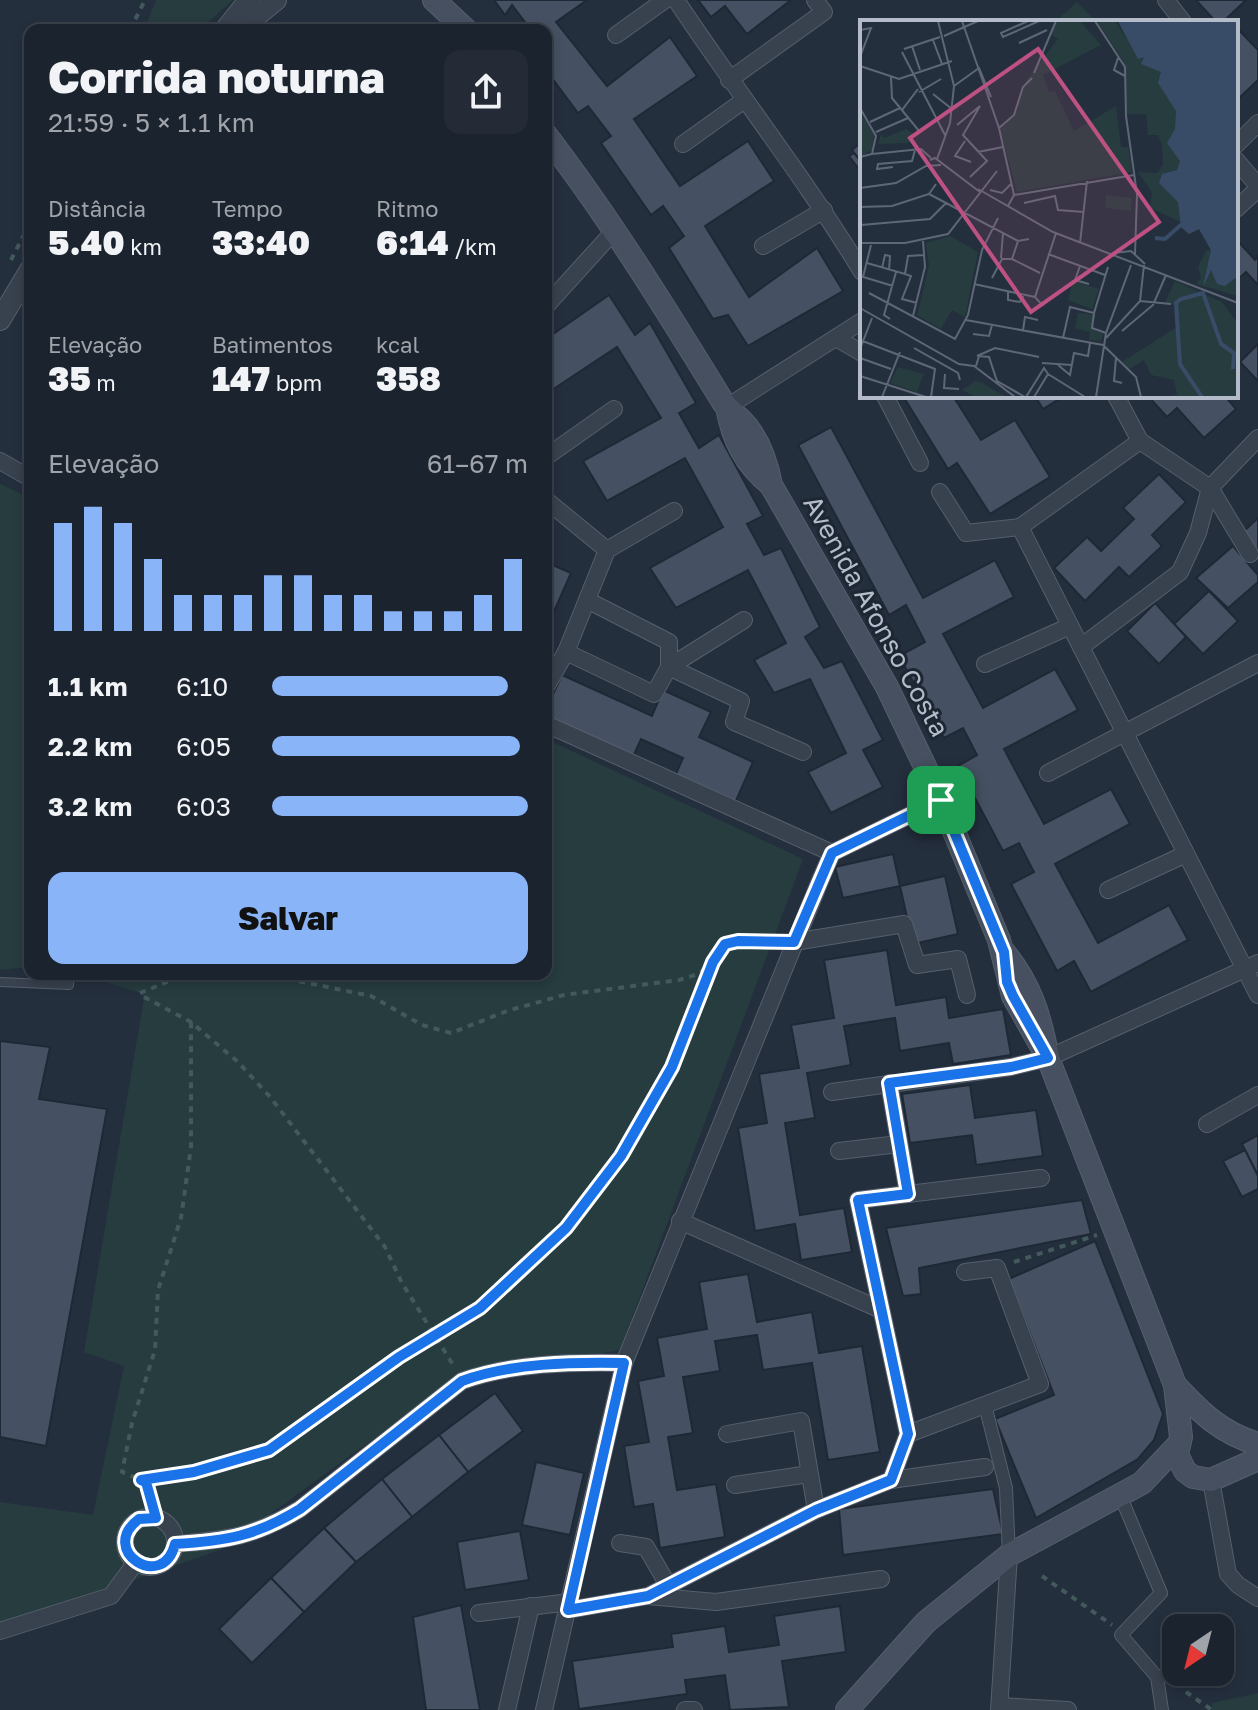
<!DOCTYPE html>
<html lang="pt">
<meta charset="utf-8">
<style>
body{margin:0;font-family:"Golos Text",sans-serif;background:#242b36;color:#f1f3f6;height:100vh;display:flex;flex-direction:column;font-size:30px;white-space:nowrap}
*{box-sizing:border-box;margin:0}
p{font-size:26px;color:#a0a4aa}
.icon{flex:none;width:44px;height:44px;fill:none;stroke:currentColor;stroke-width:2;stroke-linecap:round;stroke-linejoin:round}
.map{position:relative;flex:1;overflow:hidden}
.details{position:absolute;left:24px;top:24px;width:528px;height:956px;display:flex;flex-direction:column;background:#1b232e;border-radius:16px;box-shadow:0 4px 12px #0003,0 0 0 2px #39404a}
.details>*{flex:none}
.needle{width:52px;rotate:215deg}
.tools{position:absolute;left:1162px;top:1614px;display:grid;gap:16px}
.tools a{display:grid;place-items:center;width:72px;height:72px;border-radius:16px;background:#1b232e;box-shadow:0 4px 12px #0003,0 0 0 2px #39404a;font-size:40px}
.pin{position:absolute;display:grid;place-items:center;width:68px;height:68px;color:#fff;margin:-34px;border-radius:16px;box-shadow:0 4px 12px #0006}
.round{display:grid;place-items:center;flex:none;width:84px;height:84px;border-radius:16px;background:#242b36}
.overview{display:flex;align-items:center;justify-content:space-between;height:136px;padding:0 24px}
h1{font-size:44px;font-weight:800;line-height:60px}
.stats{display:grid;grid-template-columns:repeat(3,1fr);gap:12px;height:136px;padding:8px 24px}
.stats div{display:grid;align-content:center}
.stats b{font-size:34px;font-weight:800}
.stats small{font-size:22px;font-weight:400}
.stats p{font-size:22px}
.chart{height:224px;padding:16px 24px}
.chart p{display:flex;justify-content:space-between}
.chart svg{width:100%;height:144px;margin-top:8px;stroke:#8ab4f8;stroke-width:6}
.button{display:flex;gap:16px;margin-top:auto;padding:16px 24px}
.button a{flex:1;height:92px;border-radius:16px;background:#8ab4f8;color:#111;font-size:32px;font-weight:800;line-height:92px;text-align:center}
ul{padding:0 24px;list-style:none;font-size:26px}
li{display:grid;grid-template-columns:128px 96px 1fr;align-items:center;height:60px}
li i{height:20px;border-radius:10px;background:#8ab4f8}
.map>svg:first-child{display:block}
.green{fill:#263c3f}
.building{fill:#455162;stroke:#1f2835;stroke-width:2}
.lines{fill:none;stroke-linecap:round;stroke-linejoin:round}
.service-casing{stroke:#565f6c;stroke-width:10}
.pedestrian-casing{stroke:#565f6c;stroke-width:14}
.minor-casing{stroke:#565f6c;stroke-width:18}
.tertiary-casing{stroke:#565f6c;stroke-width:22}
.secondary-casing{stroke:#565f6c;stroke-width:24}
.path{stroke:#44595c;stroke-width:4;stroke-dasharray:6 6;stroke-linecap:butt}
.service{stroke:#38414e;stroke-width:8}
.pedestrian{stroke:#38414e;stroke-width:12}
.minor{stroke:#38414e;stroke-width:16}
.tertiary{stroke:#38414e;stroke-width:20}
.secondary{stroke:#465061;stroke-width:22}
.route-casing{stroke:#fff;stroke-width:16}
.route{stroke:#1a73e8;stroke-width:10}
.labels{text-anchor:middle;stroke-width:6;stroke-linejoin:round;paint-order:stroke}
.street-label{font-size:26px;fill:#b4bcc9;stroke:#1d2633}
.inset-river{fill:none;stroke:#394c67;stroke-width:4}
.inset-road{fill:none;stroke:#5e6776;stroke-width:2}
.view{fill:#bd5182;fill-opacity:0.15;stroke:#bd5182;stroke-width:4}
.inset-edge{fill:none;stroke:#b4bcc9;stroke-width:4}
</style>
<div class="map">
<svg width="1258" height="1710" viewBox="0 0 1258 1710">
<rect width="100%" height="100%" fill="#242f3e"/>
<g class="green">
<polygon points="156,0 233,0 199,30 144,30"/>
<polygon points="1077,2 1096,22 1055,22"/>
<polygon points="0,484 30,498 30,967 0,970"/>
<polygon points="546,739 803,859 620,1350 456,1378 223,1549 0,1626 0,1502 93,1515 124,1366 84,1352 144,998 140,993 81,974 546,974"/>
<polygon points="1258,1693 1258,1710 1212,1710 1212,1703"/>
</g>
<g class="building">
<polygon points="494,0 587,0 556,22 607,86 670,37 697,76 634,119 680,186 748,141 774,181 705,226 749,297 817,248 843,291 748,346 728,315 713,319 669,248 684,236 663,206 651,215 601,143 611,136 588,106 578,113 546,70 546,30 531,30 512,5 505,15"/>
<polygon points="698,0 791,0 747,34 725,6 711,17"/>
<polygon points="1196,0 1246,0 1227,18 1231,22 1216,22"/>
<polygon points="1236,27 1258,50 1258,80 1236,101"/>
<polygon points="862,142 862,163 852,150"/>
<polygon points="854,153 862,163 862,173 849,156"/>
<polygon points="1236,239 1255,260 1258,256 1258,285 1246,272 1236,281"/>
<polygon points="609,295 635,335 650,323 696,403 679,413 699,448 719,435 763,516 747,524 764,555 781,548 820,627 805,637 824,668 842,661 883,740 863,750 883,787 831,813 808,772 846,753 810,679 774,693 754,660 786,643 748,570 676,608 650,568 723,527 685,458 607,501 583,461 661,418 617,347 546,394 546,339"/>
<polygon points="1258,344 1258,381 1240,362"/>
<polygon points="903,396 953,396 981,440 1015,420 1050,477 990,514 957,463 948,469"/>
<polygon points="1035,396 1064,396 1043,409"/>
<polygon points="1148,396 1225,396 1236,409 1204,438 1177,408 1167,417"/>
<polygon points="831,427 923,598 995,560 1014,597 943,634 983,708 1055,669 1078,710 1004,749 1044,824 1111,789 1130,824 1055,864 1098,943 1169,905 1188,940 1091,992 1074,961 1057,971 1011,884 1034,872 1019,843 1003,851 958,766 977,755 963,728 944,738 899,656 925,642 906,605 889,615 798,445"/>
<polygon points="1159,474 1186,502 1152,535 1162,546 1129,577 1119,567 1085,601 1054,568 1087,537 1101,551 1134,519 1123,508"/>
<polygon points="1258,518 1258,551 1241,534"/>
<polygon points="1233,546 1258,575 1258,582 1228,608 1196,578"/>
<polygon points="546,562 571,573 552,616 546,613"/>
<polygon points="1209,591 1238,621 1203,654 1174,624"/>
<polygon points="1155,603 1186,637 1159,664 1127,631"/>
<polygon points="562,675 652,716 663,690 711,712 699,737 753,762 735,803 675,776 683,758 641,739 632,759 546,719 546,709"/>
<polygon points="893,854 900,886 843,898 835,867"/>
<polygon points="945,876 958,934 913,944 900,886"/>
<polygon points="887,950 896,1005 946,997 949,1018 1003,1009 1011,1055 953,1064 949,1043 900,1051 895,1018 844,1026 851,1065 807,1073 815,1118 785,1123 800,1215 844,1208 852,1252 801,1260 795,1224 755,1231 738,1128 767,1123 759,1074 799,1068 791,1025 834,1018 824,960"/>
<polygon points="0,1041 50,1047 39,1099 107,1109 46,1446 0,1437"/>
<polygon points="970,1085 975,1118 1036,1110 1043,1156 976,1165 972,1135 910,1143 902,1094"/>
<polygon points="1258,1135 1258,1176 1242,1144"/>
<polygon points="1245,1150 1258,1176 1258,1189 1242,1197 1223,1161"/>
<polygon points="1082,1200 1091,1234 919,1268 921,1294 903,1296 886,1228"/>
<polygon points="1095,1241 1163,1414 1154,1440 1138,1459 1036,1518 995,1419 1054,1395 1009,1279"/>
<polygon points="748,1274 757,1322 812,1312 819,1353 862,1346 880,1452 828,1460 812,1363 763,1370 757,1335 715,1341 720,1371 683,1377 693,1433 668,1437 677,1490 716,1484 725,1537 660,1548 653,1504 634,1507 624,1446 649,1442 638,1381 664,1376 657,1338 707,1329 699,1282"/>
<polygon points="495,1393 523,1431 468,1472 439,1435"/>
<polygon points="439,1435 468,1472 412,1517 382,1479"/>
<polygon points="536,1462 584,1473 570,1535 522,1525"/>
<polygon points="382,1479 412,1517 356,1562 324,1528"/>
<polygon points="993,1489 1003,1534 843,1555 839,1509"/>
<polygon points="324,1528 356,1562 304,1612 271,1578"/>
<polygon points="520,1531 529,1580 465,1590 457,1542"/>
<polygon points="271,1578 304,1612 252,1663 219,1629"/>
<polygon points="461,1605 480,1710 426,1710 413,1617"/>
<polygon points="840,1606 846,1652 782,1661 789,1707 730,1710 725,1675 685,1680 687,1694 579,1709 572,1661 673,1647 671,1634 725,1626 729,1652 779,1645 774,1616"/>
</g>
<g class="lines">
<defs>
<polyline id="service" points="0,982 69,985 70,974"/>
<g id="pedestrian">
<polyline points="985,1405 1006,1488 1009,1555"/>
<polyline points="1120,1495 1161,1593 1121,1635 1157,1677 1162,1710"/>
</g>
<g id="minor">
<path d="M676,0c61,92 129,178 186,272"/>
<polyline points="1166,0 1183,22"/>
<polyline points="616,35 665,0"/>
<polyline points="729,80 824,12 815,0"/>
<polyline points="683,144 743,101"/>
<polyline points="1236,145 1258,123"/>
<polyline points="1236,160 1258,186"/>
<polyline points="1236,209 1258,189"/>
<polyline points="763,246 824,210"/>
<polyline points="546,306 615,230"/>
<polyline points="836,338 862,353"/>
<polyline points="885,396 920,463"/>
<polyline points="1116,396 1140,441"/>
<polyline points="727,407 862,321"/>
<polyline points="546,457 614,409"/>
<polyline points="0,461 30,478"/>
<polyline points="1210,488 1250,554"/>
<polyline points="940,492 966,533 1020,527 1258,995"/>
<polyline points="546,500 607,550 566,652 654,694 669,667 741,701 734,722 803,752"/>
<polyline points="1020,527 1140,441 1210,488 1258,438"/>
<polyline points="607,550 674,511"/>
<polyline points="587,600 669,642 669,667 744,620"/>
<polyline points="1081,647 1180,572 1198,533 1210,488"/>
<polyline points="985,664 1070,626"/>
<polyline points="546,687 566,652"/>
<polyline points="546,724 832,853"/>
<polyline points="1048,773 1258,663"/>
<polyline points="1108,890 1186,854"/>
<polyline points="794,942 904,924 917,965 958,959 967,995"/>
<polyline points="889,1083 908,1194"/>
<polyline points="832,1092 1011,1067 1048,1058 1258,963"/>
<polyline points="1207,1124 1258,1095"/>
<polyline points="839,1151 899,1144"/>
<polyline points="680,1221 879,1309"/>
<polyline points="727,1434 801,1421 816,1510"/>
<polyline points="908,1434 1040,1384 997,1268 965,1272"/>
<polyline points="891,1480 985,1467"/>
<polyline points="1211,1480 1228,1574 1238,1585 1258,1598"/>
<polyline points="735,1485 809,1474"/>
<circle cx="150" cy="1542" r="25"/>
<polyline points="620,1543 646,1547 668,1585"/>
<path d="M175,1544c53,-4 78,-7 125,-35l162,-128c49,-18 110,-19 162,-18"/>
<polyline points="881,1579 716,1602 648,1596 816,1510 891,1480 908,1434 858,1200 1041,1178"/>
<polyline points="568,1610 648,1596"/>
<polyline points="479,1613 570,1602"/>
<polyline points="0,1631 111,1596 136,1562"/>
<polyline points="1000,1706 1068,1710"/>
<polyline points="507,1710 531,1606"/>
<polyline points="544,1710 624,1363 822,876 832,853 941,800"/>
<polyline points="685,1710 694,1710"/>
<polyline points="999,1710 1009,1555"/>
</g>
<g id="tertiary">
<polyline points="225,30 249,0"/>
<polyline points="239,30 276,0"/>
<polyline points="0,320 30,270"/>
</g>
<g id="secondary">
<polyline points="434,0 466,30"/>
<path d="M546,135c65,85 121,176 177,267 7,10 18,16 25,26 13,17 19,36 23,57l116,202 54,113 58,140 14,56 35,62"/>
<path d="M727,407c6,33 18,57 44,78"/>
<path d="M1004,952c27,33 36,64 44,106l127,327 6,52 -4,17 8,17 8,6 18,3 47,-21"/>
<path d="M1175,1385c26,28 46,48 83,59"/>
<polyline points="847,1710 926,1622 1009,1555 1142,1483 1178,1445"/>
</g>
</defs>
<use href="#service" class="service-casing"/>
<use href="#pedestrian" class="pedestrian-casing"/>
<use href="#minor" class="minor-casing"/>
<use href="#tertiary" class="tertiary-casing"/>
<use href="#secondary" class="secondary-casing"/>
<g class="path">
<polyline points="130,30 145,0"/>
<polyline points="11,260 30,223"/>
<polyline points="264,974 371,996 422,1025 451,1033 507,1011 564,995 679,980 698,974 713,962 725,944 738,941 776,942"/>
<polyline points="140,993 187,974"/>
<polyline points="144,997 191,1022 238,1062 271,1098 385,1247 402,1283 455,1368"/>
<polyline points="1014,1262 1097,1235"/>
<polyline points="141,1480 194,1472 269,1450 399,1357 480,1308 566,1228 621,1156 672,1067 713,962"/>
<polyline points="156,1518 146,1482 122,1472 132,1423 155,1350 158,1290 181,1218 191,1147 191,1022"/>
<polyline points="1042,1576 1112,1625"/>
<polyline points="1186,1692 1212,1710"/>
</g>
<use href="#service" class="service"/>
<use href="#pedestrian" class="pedestrian"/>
<use href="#minor" class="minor"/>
<use href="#tertiary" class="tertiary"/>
<use href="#secondary" class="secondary"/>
</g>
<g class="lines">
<defs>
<path id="route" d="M941,800l63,152 3,30 6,14 35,62 -37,9 -122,16 19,111 -50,6 50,234 -17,46 -75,30 -168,86 -80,14 56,-247c-52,-1 -113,0 -162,18l-162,128c-44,27 -74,32 -125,35 -12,49 -78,6 -36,-25l17,-1 -10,-36 -5,-2 53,-8 75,-22 130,-93 81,-49 86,-80 55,-72 51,-89 41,-105 12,-18 13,-3 56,1 38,-89z"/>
</defs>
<use href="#route" class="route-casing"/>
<use href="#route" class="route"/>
</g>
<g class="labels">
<g class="street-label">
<text transform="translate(876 616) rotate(61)" y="9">Avenida Afonso Costa</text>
</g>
</g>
<g transform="translate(860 20)">
<rect width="378" height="378" fill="#242f3e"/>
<path d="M198,1h22l21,24 -58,30 6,17 6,-1 19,40 42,-25 5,41h7l4,25 -115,20 -17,-63 15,-14 11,-34 32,-42 -9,-6zM237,1h18l11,17 -8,-17h120v275l-42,-12 5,-6 -3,-11 8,-16 5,-1 -12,-21 -10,5 -6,-11 -33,-15 2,-16 -14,-20 19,1 6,-8 -1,-20 -4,-10h-10l-2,-21h-20l-3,-53zM0,92l14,23 -1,15 -12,6zM46,109l9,6 -7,8 -30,1 3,-10 3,4zM246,175l26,3 -1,13 -26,-3zM90,216l28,16 -13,65 -13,-7 -11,19 -24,-14 12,-49 -3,-23zM213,261l26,8 -7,20 -24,-9zM315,261l47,21 16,22v73h-68l7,-3 -3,-14 -23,-5 -7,-15 -14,9 -8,-7 55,-35 -1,-21 -11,-4zM218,293l18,2 -5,14 12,5 -2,7 -12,-1 1,-8 -15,-4zM38,347l26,7 -7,18 -27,-9zM115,361l6,1 25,15h-31l-13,-7z" fill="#263c3f"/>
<path d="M258,1h120v260l-3,-3 -10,8 -8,-2 -6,-14 -8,17 8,-37 -12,-21 -10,5 -8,-7 -3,-25 -19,-19 3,-9 15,-4 3,-9 -13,-18 8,-14 1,-18 -18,-28 3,-11 -20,-8 3,-7 -6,2z" fill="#394c67"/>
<path class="inset-river" d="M295,218l10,1 18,-16M342,377l-22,-33 -4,-61 5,-4 22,-6 18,51 13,9 -1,16"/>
<path class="inset-road" d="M102,1l37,107 15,67 -6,11M168,1l-27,12 2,4 36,-16M235,1l30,46 1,49 11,78 -2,60M0,10l11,-2 -11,29M84,16l34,-15M73,20l9,24M159,23l28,-13M52,26l8,24M44,29l36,-12M42,32l43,83M258,38l-4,12 11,6M0,46l39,13 53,-18M174,53l22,-52M31,57l1,21 27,33 17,-11M94,66l25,-18 12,29M59,72l22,-13M73,74l19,15M0,88l16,28 -4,18 -12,3M42,90l16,-21M10,102l30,-14M97,105l23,-19 -17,29 24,26 -17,16M139,108l15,-13 9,-28 9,-9M16,112l32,-14M105,121l-10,15 16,6M118,132l25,-5M12,134l49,-5 10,9M77,139l13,-36 4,-37 -16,-65M70,140l5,-2 45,34M33,147l-16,2 1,-5 34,-3 3,-11M0,168l36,-5 30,-17 15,-1M118,169l75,43 185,71M130,170l12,3 10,-10M69,174l89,47 11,-2M154,175l120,-20M164,183l31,-7 3,14 26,2M0,187l32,-1 37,-12 7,-10M1,205l69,-6 16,-16M0,212l1,-25M0,223h45l43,-9 49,-63M220,223l7,-62M254,233l17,-2 14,13M188,234l57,21M141,238l2,-25M152,239l28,14M7,243l38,11 3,-18 16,-1M220,246l-5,14 14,4M22,248l3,-13 5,1 -1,14M45,254l6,2 -9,23 15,4M0,256l33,10M3,257l8,-32M132,258l10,-19h10l6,-18M114,264l61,13 8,9M148,272v8l12,2 4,-8M9,273l86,46 13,-24 14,-65 16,-32M175,277l21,-64M280,281l31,3M0,288l99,56 15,2 41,31M234,293l-2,15 14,5M53,296l12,-49 -2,-26M30,299l-6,-4 12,-43M106,300l137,25 33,32 5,20M163,310l2,-13 13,3M262,311l31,-26 13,-30M113,314l16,2 3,-11M203,318l7,-31 24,6 14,-46M246,318l34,-37 4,-36M0,320l75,29 -4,28M54,328l44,25 2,7M0,329l12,-31M117,336l18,-8 44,9M0,338l31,11M256,338l-2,23 8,2M182,343l30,2M198,345l12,10 4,-22 14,3 2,-13M116,346l3,-10 10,1 8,24 28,16M85,354l-1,14 15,1M188,354l37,23M0,356l66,21M22,377l18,-45M166,377l18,-29 4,6 -14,23M236,377l10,-64 25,-68"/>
<path class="view" d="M178,29l121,173 -128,90 -121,-174z"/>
<rect width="378" height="378" class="inset-edge"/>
</g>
</svg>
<div class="tools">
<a><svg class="needle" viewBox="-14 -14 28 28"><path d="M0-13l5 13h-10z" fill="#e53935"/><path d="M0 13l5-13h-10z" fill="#a0a4aa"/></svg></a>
</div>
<div class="pin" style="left:941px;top:800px;background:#1e9e55"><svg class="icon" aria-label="arrive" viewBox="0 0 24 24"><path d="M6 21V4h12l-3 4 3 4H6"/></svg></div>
<section class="details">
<div class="overview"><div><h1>Corrida noturna</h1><p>21:59 · 5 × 1.1 km</p></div><a class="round"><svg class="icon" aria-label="share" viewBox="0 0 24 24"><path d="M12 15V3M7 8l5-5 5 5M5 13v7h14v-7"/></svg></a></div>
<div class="stats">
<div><p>Distância</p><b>5.40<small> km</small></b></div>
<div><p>Tempo</p><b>33:40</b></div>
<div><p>Ritmo</p><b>6:14<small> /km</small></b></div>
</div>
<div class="stats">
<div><p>Elevação</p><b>35<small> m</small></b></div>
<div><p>Batimentos</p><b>147<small> bpm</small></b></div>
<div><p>kcal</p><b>358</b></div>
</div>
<div class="chart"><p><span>Elevação</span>61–67 m</p>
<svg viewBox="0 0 160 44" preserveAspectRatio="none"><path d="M5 44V11M15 44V6M25 44V11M35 44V22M45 44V33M55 44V33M65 44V33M75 44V27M85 44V27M95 44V33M105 44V33M115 44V38M125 44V38M135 44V38M145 44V33M155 44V22"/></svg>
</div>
<ul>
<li><b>1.1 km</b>6:10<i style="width:92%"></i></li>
<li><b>2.2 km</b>6:05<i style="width:97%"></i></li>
<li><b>3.2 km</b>6:03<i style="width:100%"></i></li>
</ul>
<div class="button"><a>Salvar</a></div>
</section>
</div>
